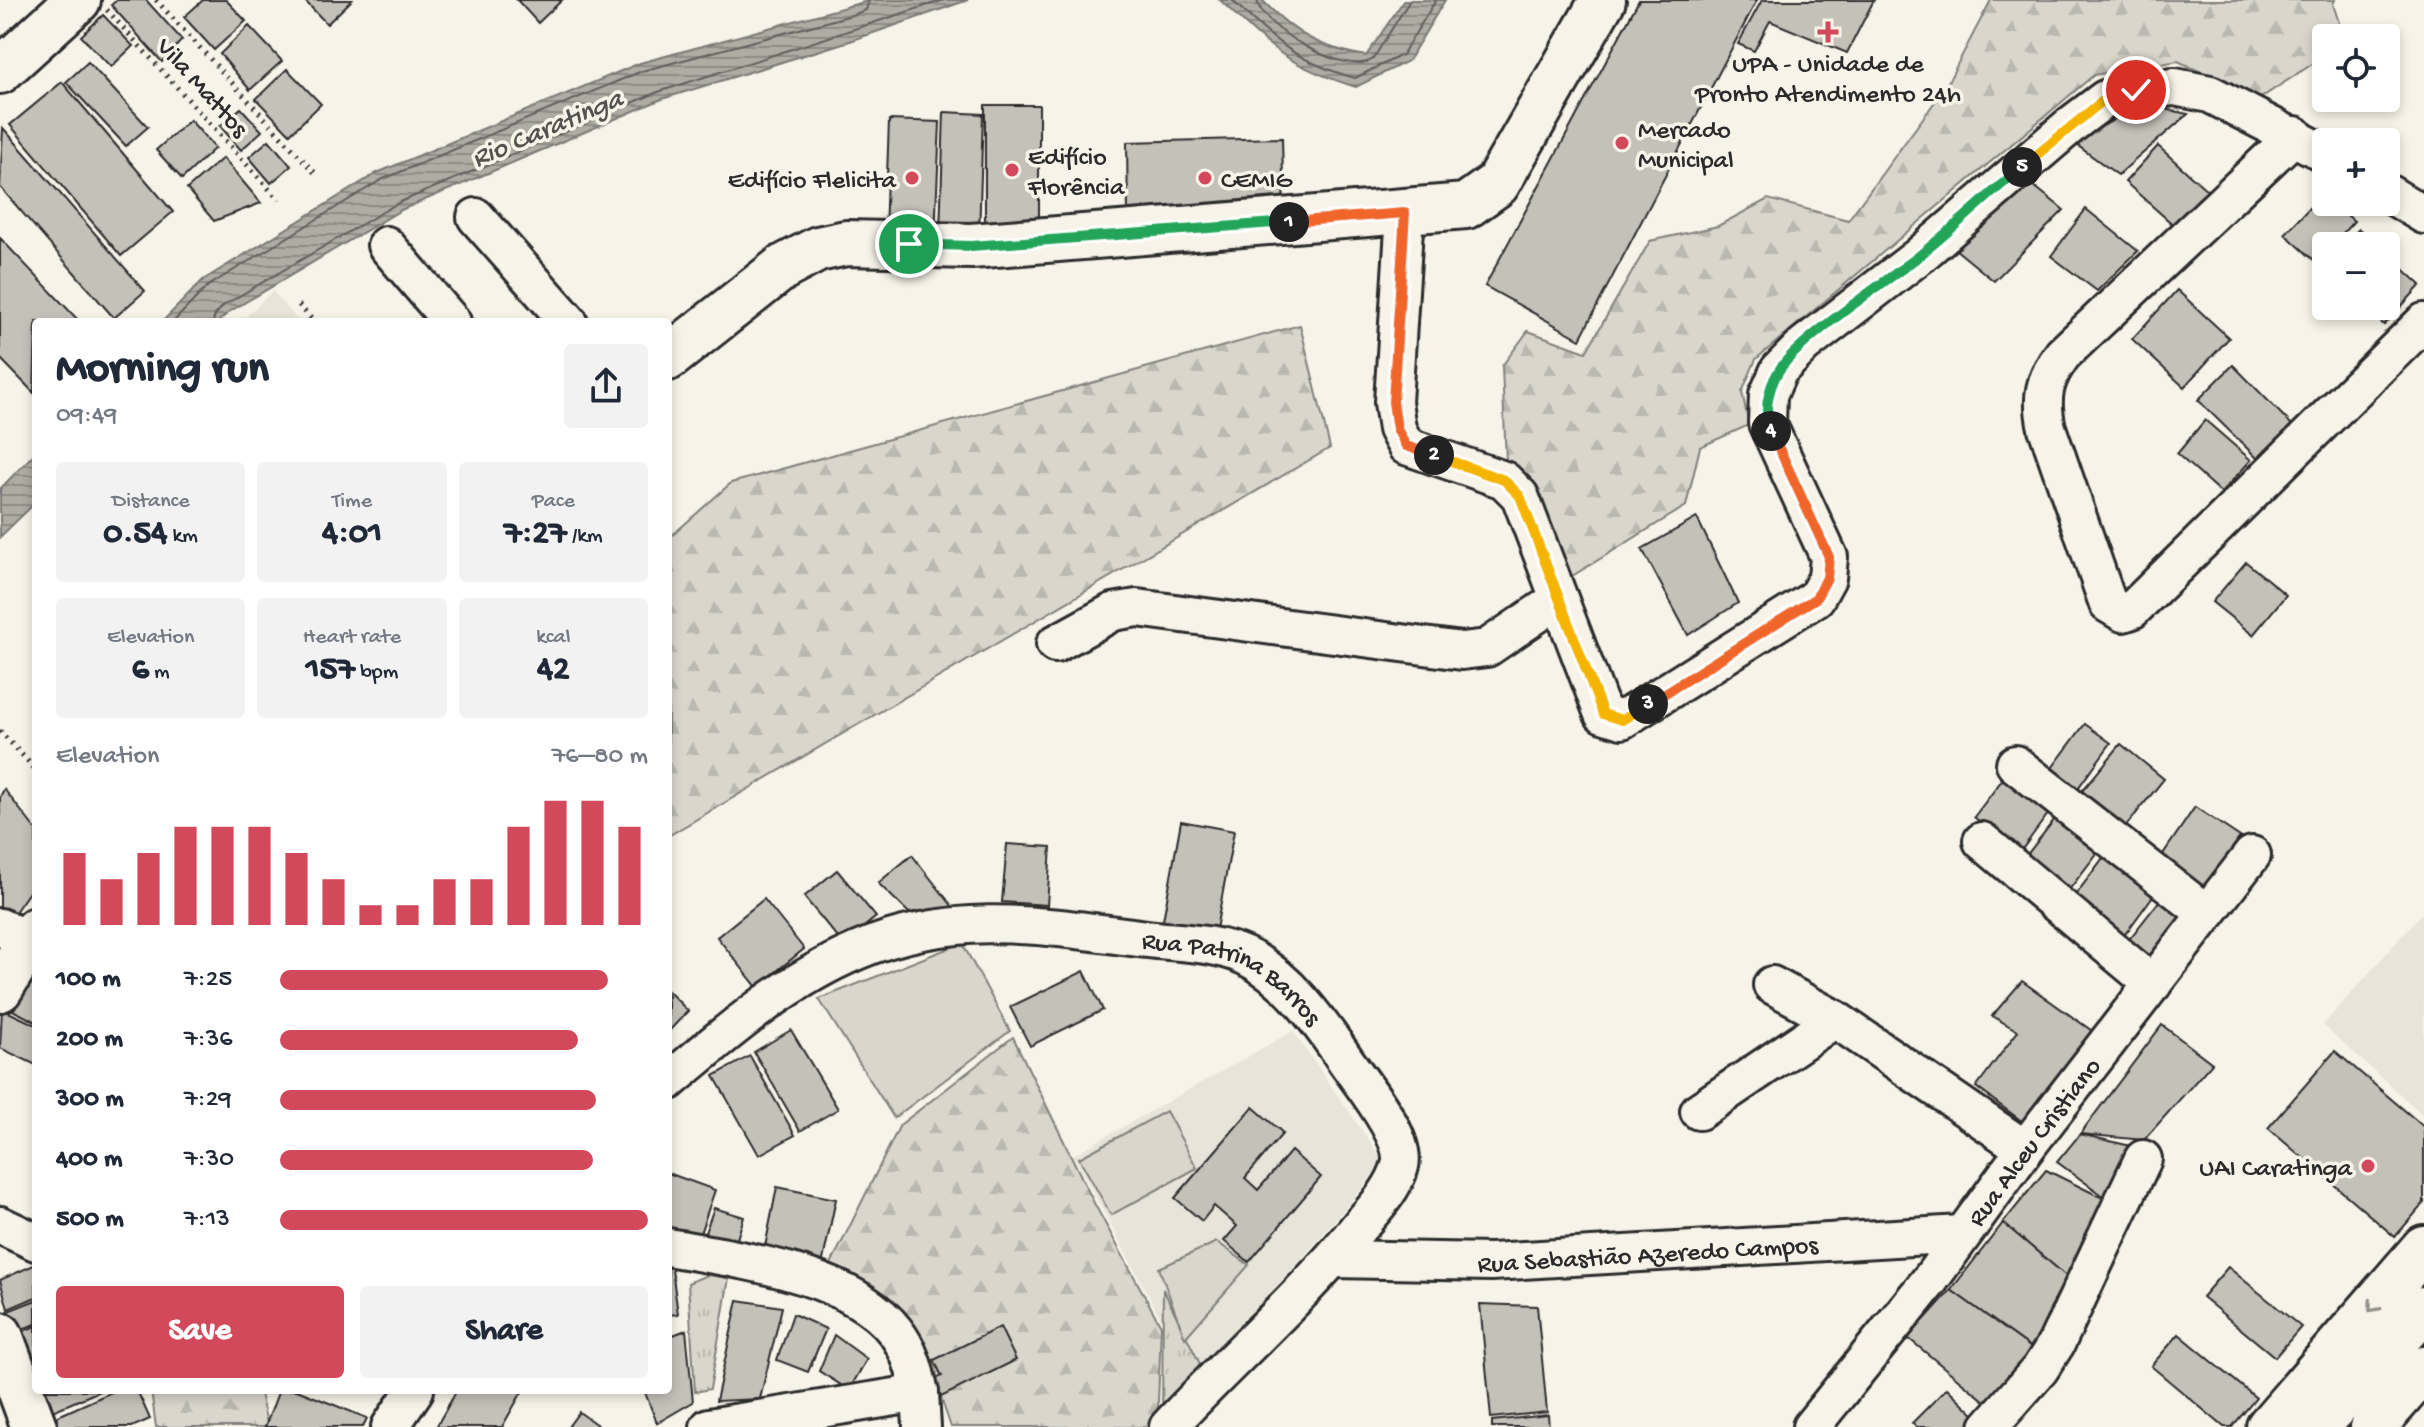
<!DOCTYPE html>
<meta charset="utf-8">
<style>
body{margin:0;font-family:"Gochi Hand",sans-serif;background:#f2f2f3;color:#1f2937;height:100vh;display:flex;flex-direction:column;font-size:30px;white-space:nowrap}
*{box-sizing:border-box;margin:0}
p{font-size:26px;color:#747a83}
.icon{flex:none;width:44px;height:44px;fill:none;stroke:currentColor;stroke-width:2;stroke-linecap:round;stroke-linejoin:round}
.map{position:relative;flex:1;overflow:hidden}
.sheet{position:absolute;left:32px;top:318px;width:640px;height:1076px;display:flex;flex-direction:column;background:#fff;border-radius:8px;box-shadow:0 4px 12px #0003}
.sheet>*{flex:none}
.buttons{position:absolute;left:2312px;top:24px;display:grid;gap:16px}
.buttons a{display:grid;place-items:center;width:88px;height:88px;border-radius:8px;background:#fff;box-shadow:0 4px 12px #0003;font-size:40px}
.pin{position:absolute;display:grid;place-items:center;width:68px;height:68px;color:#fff;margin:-34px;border:4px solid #fff;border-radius:50%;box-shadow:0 2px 8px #0007}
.km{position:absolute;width:40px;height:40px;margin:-20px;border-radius:50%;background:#222;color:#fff;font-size:22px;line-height:40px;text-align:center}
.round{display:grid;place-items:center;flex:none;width:84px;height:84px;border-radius:8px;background:#f2f2f3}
.summary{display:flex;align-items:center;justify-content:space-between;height:136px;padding:0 24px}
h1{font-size:44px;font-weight:700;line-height:60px}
.metrics{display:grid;grid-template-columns:repeat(3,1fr);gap:12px;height:136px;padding:8px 24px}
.metrics div{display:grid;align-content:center;border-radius:8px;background:#f2f2f3;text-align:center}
.metrics b{font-size:34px;font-weight:700}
.metrics small{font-size:22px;font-weight:400}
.metrics p{font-size:22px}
.chart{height:224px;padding:16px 24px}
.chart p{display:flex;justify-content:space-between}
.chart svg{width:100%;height:144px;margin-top:8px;stroke:#d1495b;stroke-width:6}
.action{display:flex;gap:16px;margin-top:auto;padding:16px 24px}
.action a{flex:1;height:92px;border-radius:8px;background:#d1495b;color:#fff;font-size:32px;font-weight:700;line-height:92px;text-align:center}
.action a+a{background:#f2f2f3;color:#1f2937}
ul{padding:0 24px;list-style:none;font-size:26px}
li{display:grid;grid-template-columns:128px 96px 1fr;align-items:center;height:60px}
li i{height:20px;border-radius:10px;background:#d1495b}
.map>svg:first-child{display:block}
.built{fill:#e8e4da}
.grass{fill:url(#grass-tufts);stroke:#82807c;stroke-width:2}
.forest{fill:url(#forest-firs);stroke:#82807c;stroke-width:2}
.park{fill:#dad6cc;stroke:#82807c;stroke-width:2}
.water{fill:url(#water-rules);stroke:#7a7874;stroke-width:2}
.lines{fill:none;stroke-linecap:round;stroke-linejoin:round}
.shore{stroke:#605f5b;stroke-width:2}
.building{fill:#c4c1b9;stroke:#2b2b2b;stroke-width:2}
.minor-casing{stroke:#2b2b2b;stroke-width:42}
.major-casing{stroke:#2b2b2b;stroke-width:50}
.highway-casing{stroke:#2b2b2b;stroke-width:50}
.path{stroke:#2b2b2b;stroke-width:5;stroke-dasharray:2 6;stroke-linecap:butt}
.minor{stroke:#f7f3e8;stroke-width:36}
.major{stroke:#f7f3e8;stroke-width:44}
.highway{stroke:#f7f3e8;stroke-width:44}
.oneway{stroke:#918f8a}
.split-1-casing{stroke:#fff;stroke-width:16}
.split-2-casing{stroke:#fff;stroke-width:16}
.split-3-casing{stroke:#fff;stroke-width:16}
.split-4-casing{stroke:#fff;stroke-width:16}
.split-5-casing{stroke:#fff;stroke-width:16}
.split-6-casing{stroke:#fff;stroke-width:16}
.split-1{stroke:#22a559;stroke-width:10}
.split-2{stroke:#f0652b;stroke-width:10}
.split-3{stroke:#f5b400;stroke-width:10}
.split-4{stroke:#f0652b;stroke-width:10}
.split-5{stroke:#22a559;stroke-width:10}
.split-6{stroke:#f5b400;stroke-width:10}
.poi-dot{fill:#d1495b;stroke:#f7f3e8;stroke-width:3}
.labels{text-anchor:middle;stroke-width:7;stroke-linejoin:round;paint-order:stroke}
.poi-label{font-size:26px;fill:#2b2b2b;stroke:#f7f3e8;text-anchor:start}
.street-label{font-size:26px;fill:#2b2b2b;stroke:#f7f3e8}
.water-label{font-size:28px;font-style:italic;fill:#53524f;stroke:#f7f3e8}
</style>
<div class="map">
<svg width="2424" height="1427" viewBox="0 0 2424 1427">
<defs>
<pattern id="grass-tufts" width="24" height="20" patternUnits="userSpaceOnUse" patternTransform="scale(2)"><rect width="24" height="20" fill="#dad6cc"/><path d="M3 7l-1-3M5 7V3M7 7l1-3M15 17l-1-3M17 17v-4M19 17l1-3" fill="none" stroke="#bbb8af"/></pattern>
<pattern id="forest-firs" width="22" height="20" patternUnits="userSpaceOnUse" patternTransform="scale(2)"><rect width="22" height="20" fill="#dad6cc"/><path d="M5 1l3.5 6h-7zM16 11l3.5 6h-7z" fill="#bbb8af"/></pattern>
<pattern id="water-rules" width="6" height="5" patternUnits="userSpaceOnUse" patternTransform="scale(2)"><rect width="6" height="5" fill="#afaca4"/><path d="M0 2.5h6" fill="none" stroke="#8f8c86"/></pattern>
</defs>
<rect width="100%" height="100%" fill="#f7f3e8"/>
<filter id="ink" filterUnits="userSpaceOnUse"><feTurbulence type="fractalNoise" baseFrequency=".0125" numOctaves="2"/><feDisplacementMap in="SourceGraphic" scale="16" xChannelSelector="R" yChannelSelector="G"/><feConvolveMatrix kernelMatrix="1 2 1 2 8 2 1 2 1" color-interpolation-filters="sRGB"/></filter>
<g filter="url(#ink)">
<g class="built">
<polygon points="273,291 299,322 240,322"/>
<polygon points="2424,911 2424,1116 2323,1025"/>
<polygon points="1293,1031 1384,1162 1300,1261 1192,1376 1073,1155"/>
</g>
<g class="grass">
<polygon points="707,1275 729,1278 710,1389 695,1392 688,1283"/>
<polygon points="1163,1289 1205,1374 1162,1423"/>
</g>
<g class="forest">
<polygon points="1991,0 2335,0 2333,4 2344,38 2326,38 2326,55 2259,99 2178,61 2094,75 1756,359 1742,392 1749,425 1700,447 1686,506 1572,576 1540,500 1506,462 1502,366 1528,331 1586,352 1650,241 1718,226 1768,199 1848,220 1945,88"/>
<polygon points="1300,325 1330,448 668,836 668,539 731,483"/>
<polygon points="1013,1037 1094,1203 1161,1326 1157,1427 951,1427 932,1372 828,1270 900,1125"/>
<polygon points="151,1390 259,1390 268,1427 156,1427"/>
</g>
<g class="park">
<polygon points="962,943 1010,1031 894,1118 819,999"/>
<polygon points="1166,1111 1197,1168 1111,1215 1079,1158"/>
<polygon points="1217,1242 1249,1265 1185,1338 1159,1268"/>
</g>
<g class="water">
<polygon points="871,0 968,0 853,40 662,99 401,210 229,312 218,322 162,322 203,280 377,173 640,63"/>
<path d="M1220,0h42c33,34 57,48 104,56l38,-56h41l-37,61 -52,26c-68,-21 -86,-39 -136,-87z"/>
<polygon points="36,452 36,502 0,537 0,489"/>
</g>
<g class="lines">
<g class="shore">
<path d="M1232,0c42,41 65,62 123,78l47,-23 34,-55"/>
<path d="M1257,0c4,29 92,78 116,59l37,-59"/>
<polyline points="173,322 208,286 381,180 642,71 852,15 866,10 869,0"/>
<polyline points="213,322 215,315 224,305 398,203 658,92 944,0"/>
</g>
</g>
<g class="building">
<polygon points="117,0 146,0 182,40 162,62 111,5"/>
<polygon points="203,0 226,0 246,21 214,50 184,17"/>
<polygon points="304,0 352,0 327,24"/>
<polygon points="517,0 562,0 538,23"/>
<polygon points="1639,0 1757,0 1580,339 1485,286"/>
<polygon points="1762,0 1874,0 1847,53 1770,21 1754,51 1738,44"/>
<polygon points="103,15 133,46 111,67 81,36"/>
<polygon points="249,26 282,61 250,90 220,54"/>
<polygon points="88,62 148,127 126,146 66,82"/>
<polygon points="287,69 321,104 290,134 256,99"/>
<polygon points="62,82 173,212 121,256 10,125"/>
<polygon points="2141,104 2188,114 2118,175 2074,143"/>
<rect x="985" y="105" width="54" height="131"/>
<polygon points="241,108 262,131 241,150 220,126"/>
<polygon points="944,112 983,114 979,235 940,234"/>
<polygon points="190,120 215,148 182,179 156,150"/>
<polygon points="889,120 940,122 935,236 885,233"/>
<polygon points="3,128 145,291 114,318 0,187"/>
<polygon points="1282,138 1284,216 1128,215 1127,142"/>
<polygon points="269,140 291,166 271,183 249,157"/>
<polygon points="2158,146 2209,192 2177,228 2125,182"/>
<polygon points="223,158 261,203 214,221 187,189"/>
<polygon points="2029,182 2064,210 1994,281 1955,249"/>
<polygon points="2323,193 2326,202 2332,202 2354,221 2331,246 2326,246 2326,251 2316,262 2285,234"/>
<polygon points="2086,209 2138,251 2097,291 2051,256"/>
<polygon points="2359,229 2378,246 2343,246"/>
<polygon points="0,238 80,322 36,322 34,393 0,358"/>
<polygon points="2386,253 2421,285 2384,325 2363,306 2386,306"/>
<polygon points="2177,290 2229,338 2184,387 2132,339"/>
<polygon points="2233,365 2292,425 2258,459 2198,400"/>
<polygon points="2205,420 2251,460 2221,493 2177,454"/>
<polygon points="1697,518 1738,603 1688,635 1642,549"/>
<polygon points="2246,562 2286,595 2253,635 2212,602"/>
<polygon points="2085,724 2111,743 2078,788 2052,768"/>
<polygon points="2121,744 2164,779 2126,826 2082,791"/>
<polygon points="2005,776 2051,810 2020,852 1974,817"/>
<polygon points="4,789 36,830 36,882 8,922 0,918 0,797"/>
<polygon points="2195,807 2240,837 2203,891 2159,860"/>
<polygon points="2058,815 2101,848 2062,899 2019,865"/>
<polygon points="1181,821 1234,831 1215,935 1162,926"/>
<polygon points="1007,844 1051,847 1047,905 1002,902"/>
<polygon points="2108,851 2158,889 2120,941 2069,904"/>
<polygon points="912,855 953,907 909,913 878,883"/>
<polygon points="837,870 876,917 843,944 804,897"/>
<polygon points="2168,890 2200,916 2158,974 2123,947"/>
<polygon points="764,899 804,949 757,987 717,937"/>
<polygon points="1084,971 1103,1010 1030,1046 1010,1007"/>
<polygon points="20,974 36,983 36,1022 3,1005"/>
<polygon points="2022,981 2102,1038 2035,1131 1976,1087 2018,1031 1992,1016"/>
<polygon points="668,991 688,1011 668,1032"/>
<polygon points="2,1009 36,1025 36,1065 0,1048"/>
<polygon points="2162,1025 2212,1063 2144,1140 2080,1134"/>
<polygon points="791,1030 838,1109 800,1131 754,1052"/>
<polygon points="2335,1051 2424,1127 2424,1203 2395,1237 2268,1128"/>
<polygon points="750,1056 795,1135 759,1155 714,1076"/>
<polygon points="1253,1107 1283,1133 1245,1178 1258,1190 1291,1151 1321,1177 1249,1262 1224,1241 1237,1226 1214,1206 1202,1221 1175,1198"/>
<polygon points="2080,1134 2139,1148 2116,1205 2057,1162"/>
<polygon points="2046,1170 2117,1205 2083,1290 2003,1223"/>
<polygon points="668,1173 715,1190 698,1239 668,1228"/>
<polygon points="777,1187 836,1199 822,1265 764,1252"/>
<polygon points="714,1208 744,1217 733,1251 702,1241"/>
<polygon points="2003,1223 2083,1290 2044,1357 1951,1290"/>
<polygon points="668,1262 671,1262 678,1314 668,1315"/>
<polygon points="36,1264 36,1297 8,1309 0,1280"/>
<polygon points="2228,1267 2301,1327 2275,1357 2202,1297"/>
<polygon points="1951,1290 2044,1357 1996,1410 1908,1338"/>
<polygon points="36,1300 36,1324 16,1331 8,1311"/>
<polygon points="738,1300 782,1307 760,1399 716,1401"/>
<polygon points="1480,1304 1537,1306 1547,1412 1491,1418"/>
<polygon points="793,1314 826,1329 808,1372 777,1360"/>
<polygon points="36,1326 36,1377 16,1334"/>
<polygon points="1000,1327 1016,1360 931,1402 923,1385 942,1376 934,1360"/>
<polygon points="686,1330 693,1402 657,1423 644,1390 668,1390 668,1337"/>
<polygon points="2179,1334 2256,1398 2232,1427 2224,1427 2151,1366"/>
<polygon points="834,1335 867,1359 849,1390 819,1371"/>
<polygon points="1947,1388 1984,1424 1981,1427 1916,1427 1912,1423"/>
<polygon points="38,1390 102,1390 48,1413"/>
<polygon points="116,1390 137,1390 150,1419 132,1427 50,1427 47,1421"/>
<polygon points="279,1390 297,1390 367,1418 363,1427 265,1427"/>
<polygon points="457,1390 523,1390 502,1427 436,1427"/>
<polygon points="579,1412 600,1427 568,1427"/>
<polygon points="1548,1415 1549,1427 1492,1427 1492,1421"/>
</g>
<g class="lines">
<defs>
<g id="minor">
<path d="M2295,135l-232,219c-19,25 -23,43 -16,74l61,176 15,9 9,-3 292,-288"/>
<polyline points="2386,192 2424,215"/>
<polyline points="1405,213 1393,402 1397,429 1406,446 1504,480 1520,496 1603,714 1622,720 1816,598 1827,578 1829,557 1767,423 1768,395 1779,370 1804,345 1919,256 2072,124 2105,99 2136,90 2175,87 2210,94 2326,154"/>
<polyline points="476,217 569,322"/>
<polyline points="386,245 452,322"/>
<polyline points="1055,644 1113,612 1137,608 1462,651 1487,648 1559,599"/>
<polyline points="2015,764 2206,913"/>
<polyline points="1982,841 2153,984"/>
<polyline points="0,927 28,940"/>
<polyline points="1772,985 1835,1019 2025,1149"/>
<path id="s1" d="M668,1082c59,-50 118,-101 189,-131 99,-42 188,-25 290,-12 32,4 67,3 98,17 42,20 74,65 99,102 16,24 64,80 56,108 -6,22 -24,41 -38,57 -58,73 -130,135 -194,204"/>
<polyline points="1699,1111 1835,1019"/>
<polyline points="0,1225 36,1242"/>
<path d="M668,1247c68,12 182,26 227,84 15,19 20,40 25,62"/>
<path id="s2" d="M1334,1259l157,3 471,-28"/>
<polyline points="390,1427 415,1390"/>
<polyline points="709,1427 920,1393 922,1427"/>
<path id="s3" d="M1811,1427l119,-147 95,-131 227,-294"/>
<polyline points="1989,1427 2040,1369 2056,1344 2143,1159"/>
</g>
<g id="major">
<polyline points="0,71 78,0"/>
<polyline points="668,358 782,268 818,249 846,243 971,246 1466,206 1497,184 1603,0"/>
<polyline points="0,989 36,930"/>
<polyline points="0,1335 34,1427"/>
<polyline points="2269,1427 2424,1248"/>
</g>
<g id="highway">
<polyline points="2315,1427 2424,1309"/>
<polyline points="2373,1427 2424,1369"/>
</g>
</defs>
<use href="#minor" class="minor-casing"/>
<use href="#major" class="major-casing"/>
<use href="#highway" class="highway-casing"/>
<g class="path">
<polyline points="156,0 315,173"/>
<polyline points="107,10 279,200"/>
<polyline points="299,305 314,322"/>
<polyline points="0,731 36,770"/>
</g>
<use href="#minor" class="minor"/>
<use href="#major" class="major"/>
<use href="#highway" class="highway"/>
</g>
<defs><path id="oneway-chevron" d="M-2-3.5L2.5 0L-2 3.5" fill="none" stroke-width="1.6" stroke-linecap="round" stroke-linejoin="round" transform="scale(2)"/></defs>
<use class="oneway" href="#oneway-chevron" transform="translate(2373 1307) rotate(131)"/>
</g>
<g class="lines" filter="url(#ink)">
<defs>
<polyline id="split-1" points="909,244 971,246 1289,222"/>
<polyline id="split-2" points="1289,222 1405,213 1393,402 1397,429 1406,446 1434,455"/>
<polyline id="split-3" points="1434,455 1504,480 1520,496 1603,714 1622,720 1648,704"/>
<polyline id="split-4" points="1648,704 1816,598 1827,578 1829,557 1771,431"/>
<path id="split-5" d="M1771,431c-8,-18 -3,-42 7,-59 17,-30 105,-88 137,-113 37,-29 71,-62 107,-92"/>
<polyline id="split-6" points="2022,167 2105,99 2136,90"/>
</defs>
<use href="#split-1" class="split-1-casing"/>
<use href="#split-2" class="split-2-casing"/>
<use href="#split-3" class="split-3-casing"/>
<use href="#split-4" class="split-4-casing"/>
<use href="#split-5" class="split-5-casing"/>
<use href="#split-6" class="split-6-casing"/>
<use href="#split-1" class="split-1"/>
<use href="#split-2" class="split-2"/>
<use href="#split-3" class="split-3"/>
<use href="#split-4" class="split-4"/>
<use href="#split-5" class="split-5"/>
<use href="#split-6" class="split-6"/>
</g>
<g class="poi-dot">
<path d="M1824 20h8v8h8v8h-8v8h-8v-8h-8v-8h8z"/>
<circle cx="1622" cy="143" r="8"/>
<circle cx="1012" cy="170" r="8"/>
<circle cx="912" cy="178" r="8"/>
<circle cx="1205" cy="178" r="8"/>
<circle cx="2368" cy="1166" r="8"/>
</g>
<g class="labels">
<g class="poi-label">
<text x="1828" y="71" text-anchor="middle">UPA - Unidade de<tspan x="1828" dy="30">Pronto Atendimento 24h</tspan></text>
<text x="1638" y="137">Mercado<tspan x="1638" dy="30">Municipal</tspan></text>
<text x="1028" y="164">Edifício<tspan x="1028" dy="30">Florência</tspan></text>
<text x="896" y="187" text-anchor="end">Edifício Flelicita</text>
<text x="1221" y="187">CEMIG</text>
<text x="2352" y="1175" text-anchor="end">UAI Caratinga</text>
</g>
<g class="street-label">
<text transform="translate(204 86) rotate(48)" y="9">Vila Mattos</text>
<text dy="9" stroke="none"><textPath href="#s1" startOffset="622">Rua Patrina Barros</textPath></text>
<text dy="9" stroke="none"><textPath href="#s3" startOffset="362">Rua Alceu Cristiano</textPath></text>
<text dy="9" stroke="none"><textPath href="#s2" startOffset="314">Rua Sebastião Azeredo Campos</textPath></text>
</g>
<g class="water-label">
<text transform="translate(546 126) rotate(-23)" y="10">Rio Caratinga</text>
</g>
</g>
</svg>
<div class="buttons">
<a><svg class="icon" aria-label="locate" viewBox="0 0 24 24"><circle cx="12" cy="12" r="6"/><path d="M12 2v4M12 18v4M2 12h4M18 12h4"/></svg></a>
<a>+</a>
<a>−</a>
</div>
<div class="pin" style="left:909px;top:244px;background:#1e9e55"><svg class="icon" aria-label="arrive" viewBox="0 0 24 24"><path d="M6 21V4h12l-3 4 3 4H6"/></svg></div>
<div class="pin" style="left:2136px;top:90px;background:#d93025"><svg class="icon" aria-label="check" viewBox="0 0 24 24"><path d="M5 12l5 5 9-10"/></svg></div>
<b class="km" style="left:1289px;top:222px">1</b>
<b class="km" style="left:1434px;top:455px">2</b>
<b class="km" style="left:1648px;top:704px">3</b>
<b class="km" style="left:1771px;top:431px">4</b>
<b class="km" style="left:2022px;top:167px">5</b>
<section class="sheet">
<div class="summary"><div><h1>Morning run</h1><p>09:49</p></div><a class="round"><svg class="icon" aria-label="share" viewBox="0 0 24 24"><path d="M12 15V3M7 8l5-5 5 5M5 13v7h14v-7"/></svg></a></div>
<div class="metrics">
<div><p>Distance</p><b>0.54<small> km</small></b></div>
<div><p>Time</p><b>4:01</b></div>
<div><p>Pace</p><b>7:27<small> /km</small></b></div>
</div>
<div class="metrics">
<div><p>Elevation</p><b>6<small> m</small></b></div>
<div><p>Heart rate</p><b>157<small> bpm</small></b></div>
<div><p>kcal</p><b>42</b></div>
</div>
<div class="chart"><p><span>Elevation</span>76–80 m</p>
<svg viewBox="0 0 160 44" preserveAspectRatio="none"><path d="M5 44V22M15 44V30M25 44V22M35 44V14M45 44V14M55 44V14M65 44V22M75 44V30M85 44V38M95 44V38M105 44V30M115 44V30M125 44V14M135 44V6M145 44V6M155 44V14"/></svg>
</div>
<ul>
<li><b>100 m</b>7:25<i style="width:89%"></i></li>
<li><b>200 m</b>7:36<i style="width:81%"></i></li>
<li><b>300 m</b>7:29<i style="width:86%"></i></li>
<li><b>400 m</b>7:30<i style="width:85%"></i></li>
<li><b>500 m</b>7:13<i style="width:100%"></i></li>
</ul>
<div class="action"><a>Save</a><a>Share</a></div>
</section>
</div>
